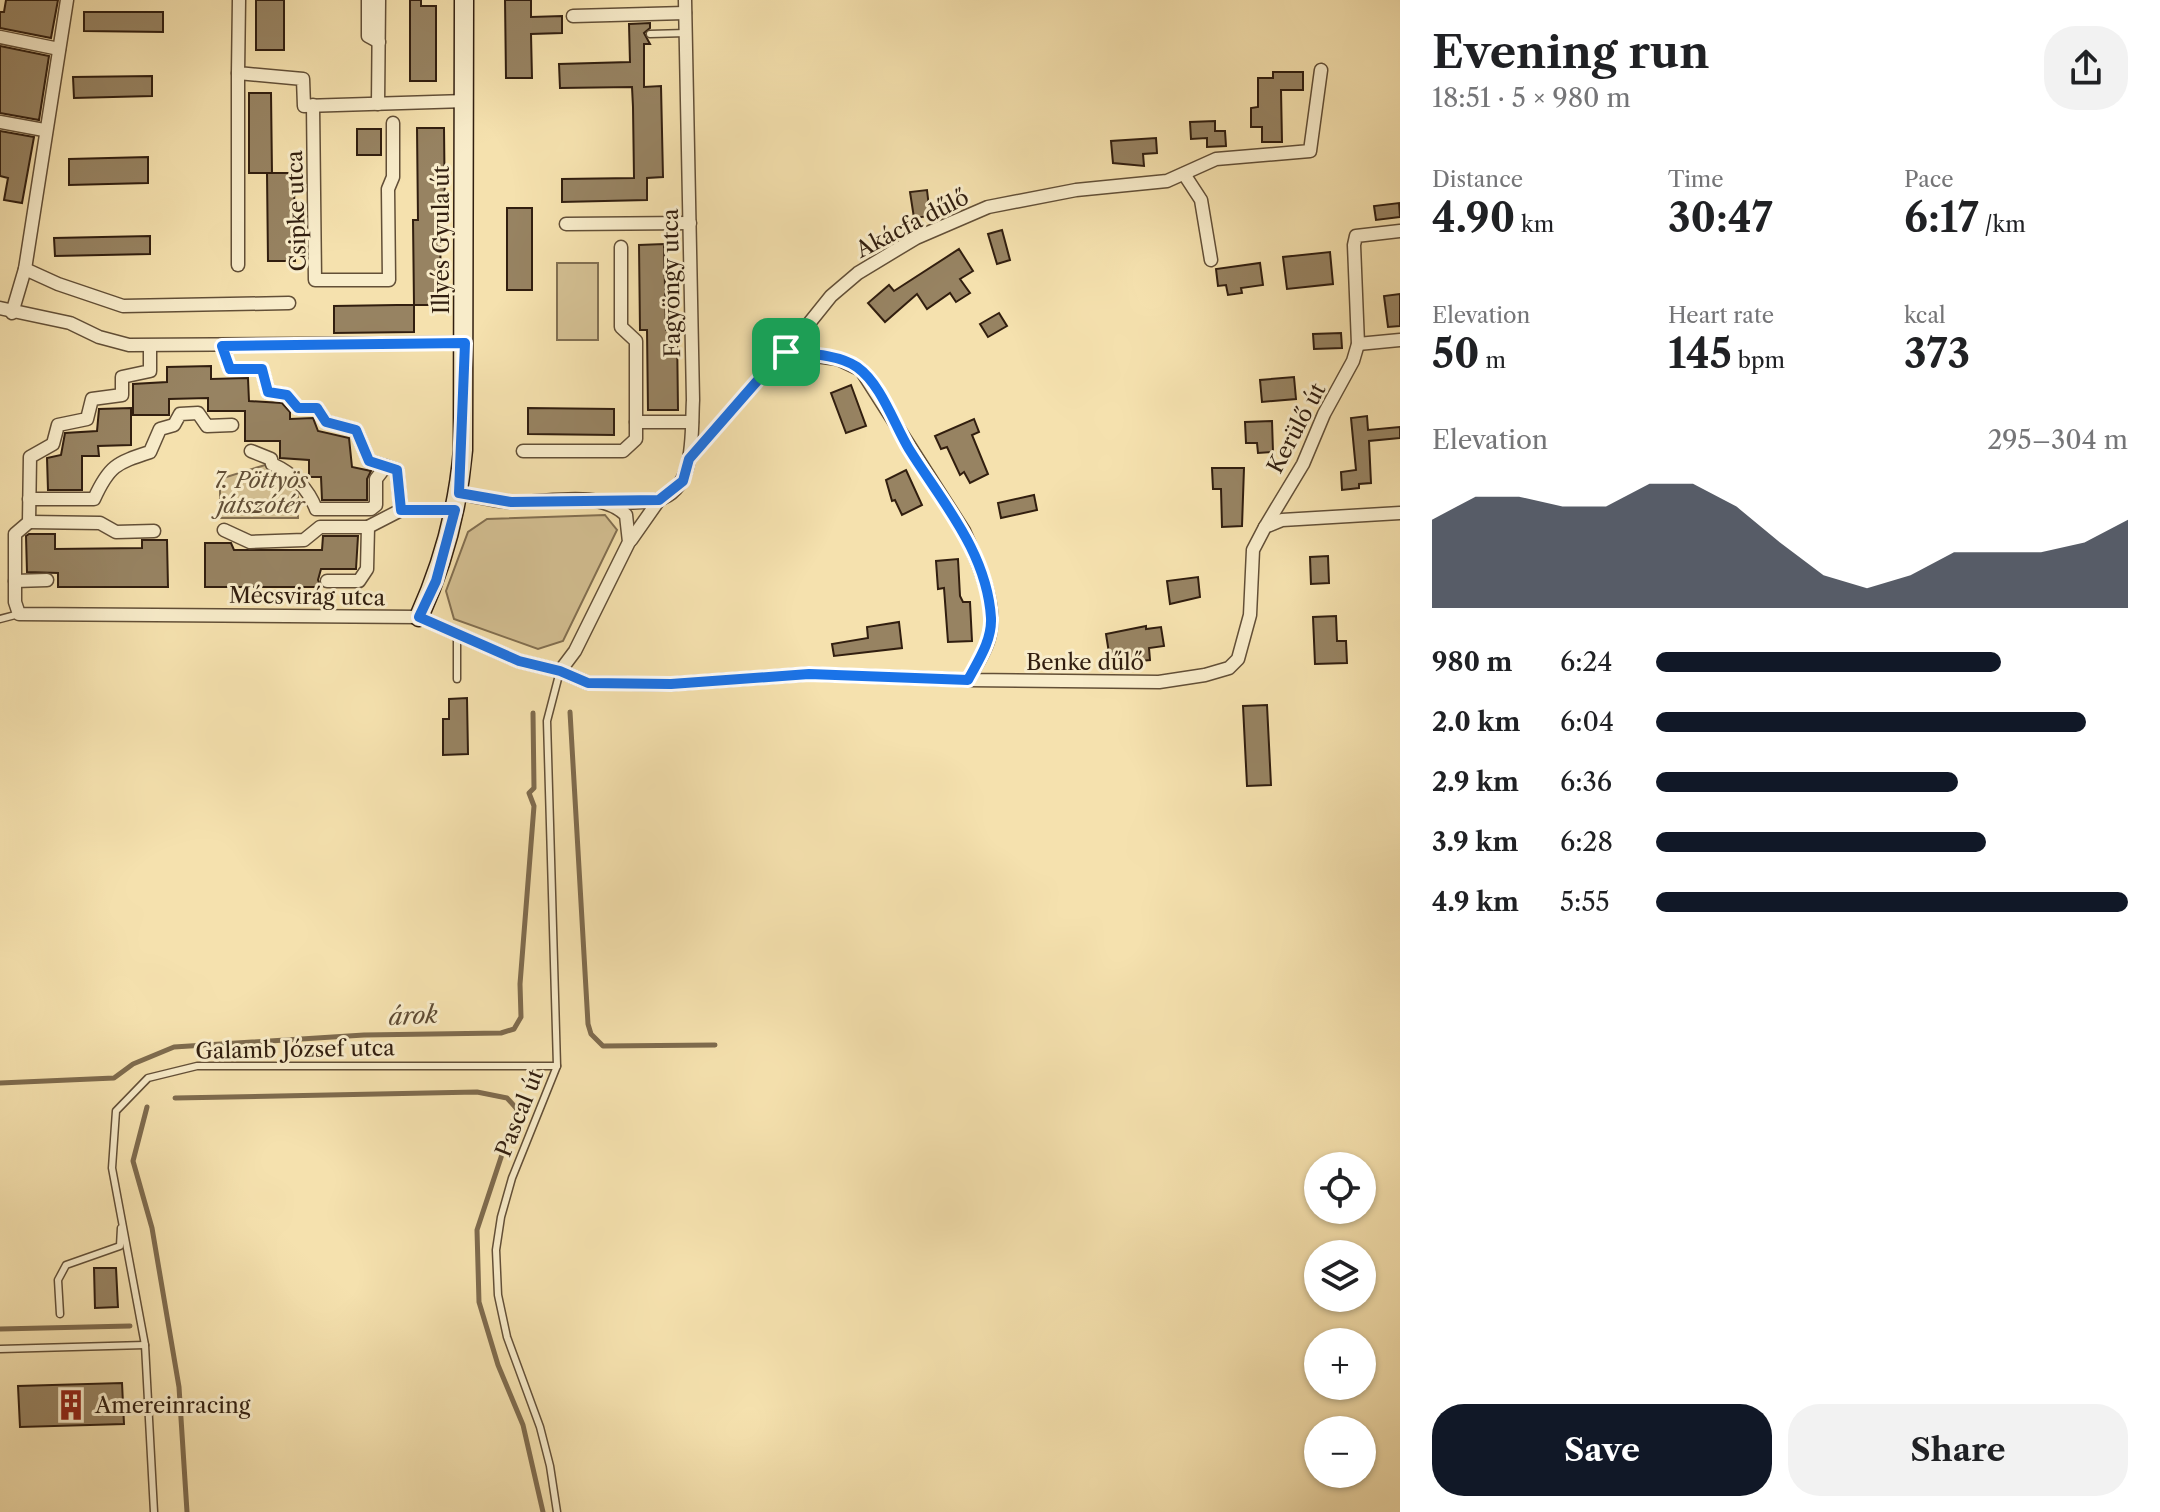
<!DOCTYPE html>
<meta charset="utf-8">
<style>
body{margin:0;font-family:"Libre Caslon Text",serif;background:#f2f2f2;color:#202124;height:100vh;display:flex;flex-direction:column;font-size:30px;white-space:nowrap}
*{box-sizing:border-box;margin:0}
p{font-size:26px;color:#757577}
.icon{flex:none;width:44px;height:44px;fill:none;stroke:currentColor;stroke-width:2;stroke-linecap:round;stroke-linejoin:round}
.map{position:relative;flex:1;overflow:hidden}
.sheet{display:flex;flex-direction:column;background:#fff;width:760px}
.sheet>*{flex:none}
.tools{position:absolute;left:1304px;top:1152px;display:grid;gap:16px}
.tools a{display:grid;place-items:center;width:72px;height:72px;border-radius:50%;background:#fff;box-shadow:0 2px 6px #0004;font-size:40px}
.pin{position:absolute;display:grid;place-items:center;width:68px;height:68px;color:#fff;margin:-34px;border-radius:16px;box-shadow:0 4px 12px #0006}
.round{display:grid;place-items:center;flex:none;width:84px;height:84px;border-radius:32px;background:#f2f2f2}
.headline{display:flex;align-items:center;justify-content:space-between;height:136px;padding:0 32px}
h1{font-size:44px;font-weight:800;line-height:60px}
.figures{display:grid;grid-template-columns:repeat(3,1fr);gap:12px;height:136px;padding:8px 32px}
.figures div{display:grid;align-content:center}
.figures b{font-size:40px;font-weight:800}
.figures small{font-size:22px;font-weight:400}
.figures p{font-size:22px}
.chart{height:224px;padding:16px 32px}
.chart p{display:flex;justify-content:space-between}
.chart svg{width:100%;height:144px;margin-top:8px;fill:#111827;opacity:.7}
.cta{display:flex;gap:16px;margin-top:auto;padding:16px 32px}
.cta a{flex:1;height:92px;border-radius:32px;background:#111827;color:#fff;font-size:32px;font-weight:800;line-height:92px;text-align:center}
.cta a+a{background:#f2f2f2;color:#202124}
ul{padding:0 32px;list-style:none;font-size:26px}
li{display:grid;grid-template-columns:128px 96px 1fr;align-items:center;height:60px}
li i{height:20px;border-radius:10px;background:#111827}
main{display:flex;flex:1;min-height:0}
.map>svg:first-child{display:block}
.green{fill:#d4c093;stroke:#826f51;stroke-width:2}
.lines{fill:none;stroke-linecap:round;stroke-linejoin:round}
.stream{stroke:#7e6b4e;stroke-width:5}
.building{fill:#978362;stroke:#311e0f;stroke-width:2}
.lane-casing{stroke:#624f37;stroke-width:9}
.street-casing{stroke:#624f37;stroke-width:15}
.secondary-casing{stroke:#311e0f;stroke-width:21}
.lane{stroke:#f8ecca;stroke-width:6}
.street{stroke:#f8ecca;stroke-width:12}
.secondary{stroke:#f8ecca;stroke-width:18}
.route-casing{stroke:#fff;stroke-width:16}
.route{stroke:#1a73e8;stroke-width:10}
.labels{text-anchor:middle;stroke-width:6;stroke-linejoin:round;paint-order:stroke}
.street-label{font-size:22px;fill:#311e0f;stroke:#f8ecca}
.park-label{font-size:22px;font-style:italic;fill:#624f37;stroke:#f8ecca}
.poi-label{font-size:22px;fill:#311e0f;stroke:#f8ecca;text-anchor:start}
.water-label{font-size:24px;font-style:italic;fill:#5e4b34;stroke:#f8ecca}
</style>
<main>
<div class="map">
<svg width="1400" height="1512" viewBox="0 0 1400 1512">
<rect width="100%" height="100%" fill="#f5e1ae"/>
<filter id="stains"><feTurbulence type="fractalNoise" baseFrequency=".0025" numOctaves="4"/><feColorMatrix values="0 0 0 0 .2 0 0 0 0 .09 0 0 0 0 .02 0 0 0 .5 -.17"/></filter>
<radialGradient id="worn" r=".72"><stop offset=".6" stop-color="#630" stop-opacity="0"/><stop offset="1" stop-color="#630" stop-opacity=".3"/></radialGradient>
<g class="green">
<rect x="557" y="263" width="41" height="77"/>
<polygon points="265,465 298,490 298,518 220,518 220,479"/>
<polygon points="605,515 617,530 563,641 538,649 454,619 446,591 468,532 487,519"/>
</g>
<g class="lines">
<g class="stream">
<polyline points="570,712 588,1024 591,1034 603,1046 715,1045"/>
<polyline points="0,1083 114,1078 133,1064 174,1047 364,1035 501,1033 514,1029 521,1017 520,984 534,806 529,793 534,788 533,713"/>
<polyline points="175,1098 477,1092 507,1098 517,1109 477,1230 479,1302 498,1365 523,1425 543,1512"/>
<polyline points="147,1107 133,1161 152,1228 179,1387 187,1512"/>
<polyline points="0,1329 130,1326"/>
</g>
</g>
<g class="building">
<polygon points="6,0 58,0 51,38 0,28 0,12 4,12"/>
<rect x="256" y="0" width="28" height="50"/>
<polygon points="410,0 421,0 421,6 436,6 436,81 410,81"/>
<polygon points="505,0 531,0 531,17 562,16 562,33 531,34 532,78 506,78"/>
<polygon points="84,12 163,12 163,32 84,31"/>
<polygon points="650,23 650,28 644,33 650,44 644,44 644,87 661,86 663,177 647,178 647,200 562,202 562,179 634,178 633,107 632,87 560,88 559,64 630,62 629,24"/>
<polygon points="0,46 49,56 39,120 0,113"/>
<polygon points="1273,72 1303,72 1303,90 1281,90 1282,142 1262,142 1262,127 1251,127 1251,108 1258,107 1258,78 1273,78"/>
<polygon points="152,76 152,96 74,98 73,77"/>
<polygon points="249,93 271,93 272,173 249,173"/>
<polygon points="1215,121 1215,131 1225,131 1226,146 1207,147 1207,138 1191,139 1190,122"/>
<polygon points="417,128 444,128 445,220 440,220 441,305 414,305 413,220 418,220"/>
<rect x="357" y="129" width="24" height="26"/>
<polygon points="0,131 34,137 22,203 4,200 8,178 0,176"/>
<polygon points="1156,138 1157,153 1143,154 1144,166 1113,163 1111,141"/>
<polygon points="148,157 148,183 69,185 69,159"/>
<polygon points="267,173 294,173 295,261 268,261"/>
<polygon points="927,190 930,216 914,218 910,192"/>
<polygon points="1399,203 1400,217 1376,220 1374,206"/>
<rect x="507" y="208" width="25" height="82"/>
<polygon points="1002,230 1010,260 997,264 988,234"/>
<polygon points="150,236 150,254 55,256 54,238"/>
<polygon points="664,244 666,330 677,330 678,410 648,410 647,330 640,330 639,245"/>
<polygon points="959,249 973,271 960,279 970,293 956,302 950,293 927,309 917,294 885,322 868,303 889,285 894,291"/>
<polygon points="1330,252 1333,284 1287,289 1283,257"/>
<polygon points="1260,263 1263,285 1241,288 1242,293 1228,295 1226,285 1218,286 1216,269"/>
<polygon points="1400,294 1400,326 1388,327 1384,296"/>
<polygon points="397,305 414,305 414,332 334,333 334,306"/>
<polygon points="999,313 1007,326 988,337 980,324"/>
<polygon points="1341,333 1342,348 1314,349 1313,334"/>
<polygon points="211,366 211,379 248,378 249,401 282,403 290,412 290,419 313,418 318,431 349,438 352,467 371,471 367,479 367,500 322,500 321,477 309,477 309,460 280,458 280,441 245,441 245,411 208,411 208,398 169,399 169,415 133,415 133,384 167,382 167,367"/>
<polygon points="1294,377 1296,399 1262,402 1260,380"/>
<polygon points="851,385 866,426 846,433 831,393"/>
<polygon points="131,408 131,445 98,446 99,456 82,456 82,490 48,490 47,458 61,455 65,433 97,431 99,409"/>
<polygon points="528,408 614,409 614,435 528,434"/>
<polygon points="1367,416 1368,430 1400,427 1400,438 1369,441 1371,483 1359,484 1359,488 1342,490 1341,472 1356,470 1351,418"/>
<polygon points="974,419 979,432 972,435 988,474 970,483 964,472 960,475 947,447 941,449 935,436"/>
<polygon points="1272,421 1273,452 1258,453 1257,443 1246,443 1245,422"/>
<polygon points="1212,468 1244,468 1242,526 1222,527 1221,489 1213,489"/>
<polygon points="906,470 922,505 902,515 895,500 892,501 886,480"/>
<polygon points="1034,495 1037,510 1001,518 998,503"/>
<polygon points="29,534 55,534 55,549 142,548 142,540 167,540 168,587 58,587 58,573 27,572 26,536"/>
<polygon points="323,536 358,536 356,569 321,569 318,580 321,587 205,587 205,543 231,543 234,550 322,550"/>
<polygon points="1328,556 1329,583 1311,584 1310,557"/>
<polygon points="958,559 960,596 963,602 970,602 972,641 948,642 944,588 938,589 936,561"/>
<polygon points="1198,577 1200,597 1170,604 1167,581"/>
<polygon points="1336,616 1337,641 1346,641 1347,663 1315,664 1313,617"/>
<polygon points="899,622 902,648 834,656 832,644 868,638 867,627"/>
<polygon points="1146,626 1146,629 1161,627 1164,646 1149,648 1150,660 1130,662 1128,650 1109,653 1106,634"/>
<polygon points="467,698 468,754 443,755 443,719 449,719 449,699"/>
<polygon points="1267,705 1271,785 1247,786 1243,706"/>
<polygon points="94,1268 116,1268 118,1307 95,1308"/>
<polygon points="122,1383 124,1424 20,1427 18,1386"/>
</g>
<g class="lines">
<defs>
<g id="lane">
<polyline points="650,34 686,33"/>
<polyline points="0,619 19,614"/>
<polyline points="457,636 457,679"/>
<polyline points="60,1314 58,1280 66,1265 120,1246 121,1228"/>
<polyline points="0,1349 145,1345"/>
<polyline points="154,1512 145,1345 112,1168 116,1111 148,1078 197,1066 557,1066"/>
<polyline points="557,1512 550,1466 540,1427 507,1337 498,1295 496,1250 501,1217 512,1178 557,1066 547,721 560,671"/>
</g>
<g id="street">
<polyline points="239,0 238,73 303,79 304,106 466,101"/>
<polyline points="368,0 368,36 379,42"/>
<polyline points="573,16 685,13"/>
<polyline points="0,37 59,49"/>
<polyline points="378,104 379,0"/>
<polyline points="313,105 315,280 389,280 388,189 393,177 393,123"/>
<polyline points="0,122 44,130"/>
<polyline points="1184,174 1201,200 1211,260"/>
<polyline points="566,224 690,223"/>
<polyline points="238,265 238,73"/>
<polyline points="25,269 58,284 123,306 289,303"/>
<polyline points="0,308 70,323 99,337 129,345 465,343"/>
<polyline points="12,313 25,269 67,0"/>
<polyline points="1358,344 1400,340"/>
<polyline points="150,346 150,371 122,377 122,395 92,399 87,419 58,425 53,444 30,457 29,522 15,534 15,602 19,614 419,617 519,661 560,671 588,683 671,684 809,674 968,680 1159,682 1205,675 1229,668 1238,659 1250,615 1253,550 1265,527 1282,520 1400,513"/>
<polyline points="222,346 230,369 262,369 268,392 287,395 298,408 317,408 326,422 356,430 369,461 397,470 401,510"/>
<path d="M786,352l52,7 23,11 103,161c13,30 36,76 24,110 -4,13 -13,26 -20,39"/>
<polyline points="636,422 692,422"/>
<path d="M251,451l20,8 1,5c22,10 36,24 44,45h55l5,-4v-26l10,-13"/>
<polyline points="523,451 623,451 636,439 636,341 621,327 621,247"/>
<polyline points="689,459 771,365 786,352 831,296 858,273 916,238 988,207 1076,190 1167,181 1216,159 1310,151 1321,70"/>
<path d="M459,493c17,4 34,8 51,9 36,2 87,-14 116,13l3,27 -54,109 -15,20"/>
<path d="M29,499h65c15,-33 22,-36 56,-47l10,-23 14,-4 6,-11 18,-1 9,13 25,-1"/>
<path d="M606,503c16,-1 36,1 51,-3 40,-10 34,-68 36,-100l-8,-400"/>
<polyline points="29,522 100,523 116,532 154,531"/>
<polyline points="1265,527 1303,464 1324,414 1353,361 1358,344 1354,245 1356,236 1400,231"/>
<polyline points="224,530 250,542 304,540 320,527 368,527"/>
<polyline points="631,540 659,500"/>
<polyline points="15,581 47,580"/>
<polyline points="327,581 359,581 367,569 368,527 401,510 455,510"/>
</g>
<path id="secondary" d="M419,617c24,-53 39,-109 44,-167l1,-450"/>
</defs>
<use href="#lane" class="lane-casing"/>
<use href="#street" class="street-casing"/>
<use href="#secondary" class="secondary-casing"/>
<use href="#lane" class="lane"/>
<use href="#street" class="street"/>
<use href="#secondary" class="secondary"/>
</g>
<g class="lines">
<defs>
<path id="route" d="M465,343l-6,150 52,9 148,-2 24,-19 6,-22 82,-94 15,-13c22,2 52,2 71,15 24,17 37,57 52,82 33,53 78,103 82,169 1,23 -13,43 -23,62l-159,-6 -138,10 -83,-1 -28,-12 -41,-10 -100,-44 17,-36 19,-71h-54l-4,-40 -28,-9 -13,-31 -30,-8 -9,-14h-19l-11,-13 -19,-3 -6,-23h-32l-8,-23z"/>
</defs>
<use href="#route" class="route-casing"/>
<use href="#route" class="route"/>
</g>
<defs>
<symbol id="building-bare" viewBox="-9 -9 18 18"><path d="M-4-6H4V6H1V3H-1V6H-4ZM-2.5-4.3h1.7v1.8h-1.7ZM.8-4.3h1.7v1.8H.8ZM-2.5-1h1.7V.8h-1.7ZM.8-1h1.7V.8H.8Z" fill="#8f2418" stroke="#f8ecca" stroke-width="2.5" paint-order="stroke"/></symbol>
</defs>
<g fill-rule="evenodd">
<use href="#building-bare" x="49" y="1383" width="44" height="44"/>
</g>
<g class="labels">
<g class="street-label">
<text transform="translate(296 211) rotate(-92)" y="8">Csipke utca</text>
<text transform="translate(912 223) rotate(-27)" y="8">Akácfa dűlő</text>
<text transform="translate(441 240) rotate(-90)" y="8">Illyés Gyula út</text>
<text transform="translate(671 283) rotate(-91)" y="8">Fagyöngy utca</text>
<text transform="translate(1296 428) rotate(-62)" y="8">Kerülő út</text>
<text transform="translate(307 596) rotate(1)" y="8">Mécsvirág utca</text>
<text x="1085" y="670">Benke dűlő</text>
<text transform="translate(295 1049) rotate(-1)" y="8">Galamb József utca</text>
<text transform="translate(519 1113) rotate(-68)" y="8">Pascal út</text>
</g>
<g class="park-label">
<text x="261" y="488">7. Pöttyös<tspan x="261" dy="25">játszótér</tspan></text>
</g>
<g class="poi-label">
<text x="95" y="1413">Amereinracing</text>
</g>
<g class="water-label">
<text transform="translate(413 1016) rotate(-3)" y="8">árok</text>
</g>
</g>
<rect width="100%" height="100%" filter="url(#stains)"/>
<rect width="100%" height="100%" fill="url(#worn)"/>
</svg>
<div class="tools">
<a><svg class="icon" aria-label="locate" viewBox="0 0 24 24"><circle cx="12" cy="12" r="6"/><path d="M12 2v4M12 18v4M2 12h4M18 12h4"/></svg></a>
<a><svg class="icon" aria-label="layers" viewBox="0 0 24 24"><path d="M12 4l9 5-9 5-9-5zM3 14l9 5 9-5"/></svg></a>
<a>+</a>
<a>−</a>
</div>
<div class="pin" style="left:786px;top:352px;background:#1e9e55"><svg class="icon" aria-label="arrive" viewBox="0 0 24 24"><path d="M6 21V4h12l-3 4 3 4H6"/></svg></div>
</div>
<section class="sheet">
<div class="headline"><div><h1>Evening run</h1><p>18:51 · 5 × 980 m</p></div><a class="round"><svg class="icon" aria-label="share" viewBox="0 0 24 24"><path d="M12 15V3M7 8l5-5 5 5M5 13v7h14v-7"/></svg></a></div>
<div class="figures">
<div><p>Distance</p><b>4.90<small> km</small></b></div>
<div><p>Time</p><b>30:47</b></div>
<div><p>Pace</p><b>6:17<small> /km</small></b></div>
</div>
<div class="figures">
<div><p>Elevation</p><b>50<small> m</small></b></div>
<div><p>Heart rate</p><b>145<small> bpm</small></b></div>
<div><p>kcal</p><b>373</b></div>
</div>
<div class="chart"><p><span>Elevation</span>295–304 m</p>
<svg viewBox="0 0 160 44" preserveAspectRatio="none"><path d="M0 44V17L10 10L20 10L30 13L40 13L50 6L60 6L70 13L80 24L90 34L100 38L110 34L120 27L130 27L140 27L150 24L160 17V44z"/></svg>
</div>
<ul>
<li><b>980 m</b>6:24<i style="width:73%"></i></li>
<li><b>2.0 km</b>6:04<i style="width:91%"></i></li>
<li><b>2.9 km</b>6:36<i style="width:64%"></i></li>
<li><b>3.9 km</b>6:28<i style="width:70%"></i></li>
<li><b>4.9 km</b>5:55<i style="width:100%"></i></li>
</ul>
<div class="cta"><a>Save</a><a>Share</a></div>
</section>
</main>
